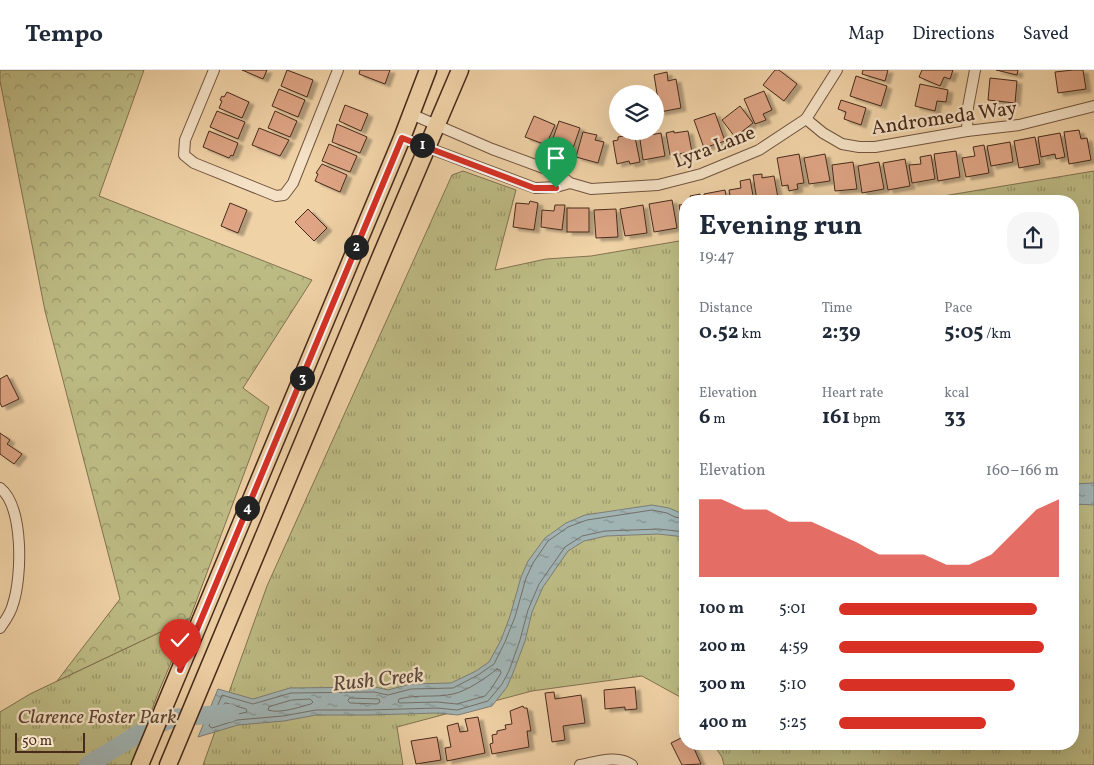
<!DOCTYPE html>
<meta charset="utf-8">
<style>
body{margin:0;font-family:Vollkorn,serif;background:#f6f6f7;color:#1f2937;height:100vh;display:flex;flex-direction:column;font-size:19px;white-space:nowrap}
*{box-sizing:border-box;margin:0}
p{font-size:16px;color:#747a83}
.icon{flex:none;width:28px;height:28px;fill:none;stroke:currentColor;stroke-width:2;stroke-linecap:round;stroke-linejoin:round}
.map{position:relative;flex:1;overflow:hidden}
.panel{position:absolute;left:679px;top:125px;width:400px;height:555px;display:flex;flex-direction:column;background:#fff;border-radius:20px;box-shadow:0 5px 20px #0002}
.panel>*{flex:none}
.buttons{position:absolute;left:609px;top:15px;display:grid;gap:10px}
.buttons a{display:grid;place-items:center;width:55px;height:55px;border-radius:50%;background:#fff;box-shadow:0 5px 20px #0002;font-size:25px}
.scale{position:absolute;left:15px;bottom:12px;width:70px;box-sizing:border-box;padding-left:5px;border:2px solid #472a1b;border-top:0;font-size:14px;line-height:18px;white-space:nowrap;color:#472a1b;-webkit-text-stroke:4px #f5e2c6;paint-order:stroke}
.pin{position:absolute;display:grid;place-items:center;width:42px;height:42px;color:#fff;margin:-51px -21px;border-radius:50% 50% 50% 0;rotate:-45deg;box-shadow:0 0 5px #0007}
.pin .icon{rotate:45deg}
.km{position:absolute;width:25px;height:25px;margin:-12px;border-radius:50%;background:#222;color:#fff;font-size:14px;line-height:25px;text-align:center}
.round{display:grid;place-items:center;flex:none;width:52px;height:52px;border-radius:20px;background:#f6f6f7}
.headline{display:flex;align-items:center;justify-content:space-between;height:85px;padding:0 20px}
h1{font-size:28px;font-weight:700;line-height:38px}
.figures{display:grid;grid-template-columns:repeat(3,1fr);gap:8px;height:85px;padding:5px 20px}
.figures div{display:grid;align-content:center}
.figures b{font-size:21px;font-weight:700}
.figures small{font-size:14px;font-weight:400}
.figures p{font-size:14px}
.chart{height:140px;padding:10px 20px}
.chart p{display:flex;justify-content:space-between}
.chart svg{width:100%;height:90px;margin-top:5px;fill:#d93025;opacity:.7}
ul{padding:0 20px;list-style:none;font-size:16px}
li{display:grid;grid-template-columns:80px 60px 1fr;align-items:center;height:38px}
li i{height:12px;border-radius:6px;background:#d93025}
header{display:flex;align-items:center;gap:30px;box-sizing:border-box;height:70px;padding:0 25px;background:#fff;border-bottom:1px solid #e0e1e3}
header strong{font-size:24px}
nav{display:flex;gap:28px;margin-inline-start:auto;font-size:18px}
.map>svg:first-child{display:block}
.grass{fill:url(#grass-tufts);stroke:#827250}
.forest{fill:url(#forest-crowns);stroke:#827250}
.water{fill:url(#water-ripples);stroke:#7d7d77}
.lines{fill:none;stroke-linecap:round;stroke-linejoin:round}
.shore{stroke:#746f68;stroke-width:1}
.river{stroke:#a1b4b4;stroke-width:18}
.building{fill:#dea484;stroke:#472a1b;filter:url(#shadow)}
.street-casing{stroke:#71543e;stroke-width:12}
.primary-casing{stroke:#472a1b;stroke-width:19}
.street{stroke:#f5e2c6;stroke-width:10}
.primary{stroke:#f0d2a7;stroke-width:16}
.route-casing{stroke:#fff;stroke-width:10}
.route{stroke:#d93025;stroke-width:6}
.labels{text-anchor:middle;stroke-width:4.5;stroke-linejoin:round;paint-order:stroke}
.street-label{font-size:20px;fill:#472a1b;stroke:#f5e2c6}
.park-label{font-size:20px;font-style:italic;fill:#5f4730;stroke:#f5e2c6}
.water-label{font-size:21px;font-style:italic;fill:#59463a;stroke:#f5e2c6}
</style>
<header>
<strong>Tempo</strong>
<nav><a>Map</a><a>Directions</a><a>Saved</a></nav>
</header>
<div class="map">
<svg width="1094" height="695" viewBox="0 0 1094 695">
<defs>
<pattern id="grass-tufts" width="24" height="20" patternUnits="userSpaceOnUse" patternTransform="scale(1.25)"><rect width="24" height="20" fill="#bdbb84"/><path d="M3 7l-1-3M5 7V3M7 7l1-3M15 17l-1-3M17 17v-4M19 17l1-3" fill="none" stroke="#9b986b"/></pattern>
<pattern id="forest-crowns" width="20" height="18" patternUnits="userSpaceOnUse" patternTransform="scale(1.25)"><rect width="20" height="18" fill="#bdbb84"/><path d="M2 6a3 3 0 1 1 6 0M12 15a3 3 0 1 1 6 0" fill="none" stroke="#9b986b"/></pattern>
<pattern id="water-ripples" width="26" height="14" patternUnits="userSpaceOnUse" patternTransform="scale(1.25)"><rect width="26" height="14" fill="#a1b4b4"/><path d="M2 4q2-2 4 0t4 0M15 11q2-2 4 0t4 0" fill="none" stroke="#859392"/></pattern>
<filter id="shadow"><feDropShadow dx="5" dy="3" stdDeviation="1" flood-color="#0004"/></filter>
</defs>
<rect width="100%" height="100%" fill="#f0d2a7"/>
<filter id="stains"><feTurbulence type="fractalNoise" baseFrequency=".004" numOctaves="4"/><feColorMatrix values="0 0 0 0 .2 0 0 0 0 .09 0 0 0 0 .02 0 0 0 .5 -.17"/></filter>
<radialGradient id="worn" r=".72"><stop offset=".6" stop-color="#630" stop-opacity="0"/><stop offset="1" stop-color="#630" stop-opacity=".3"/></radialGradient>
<g class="grass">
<polygon points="463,101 516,120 495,200 546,189 591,186 685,170 685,632 682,628 642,606 532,621 397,657 403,695 203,695 267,516 452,105"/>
<polygon points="1094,101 1094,695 724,695 722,687 713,674 1072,674 1072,131 913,131"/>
<polygon points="190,548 159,621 131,695 0,695 0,642 30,624"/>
</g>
<polygon class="forest" points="0,0 144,0 99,126 312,210 243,318 269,337 190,548 57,611 120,529 45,241 0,11"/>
<g class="water">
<polygon points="1094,413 1094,435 1073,434 1073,414"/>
<polygon points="652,435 669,438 685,445 685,467 658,464 606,466 584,471 568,481 543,517 532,542 525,571 513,603 507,617 492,636 458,645 438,643 369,645 316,645 284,651 238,655 198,667 218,619 253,629 290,618 375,617 388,620 410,614 451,613 476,601 489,592 501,570 510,546 521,507 528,491 545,468 566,453 585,445"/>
</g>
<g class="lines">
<g class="shore">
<polyline points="685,449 675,447 667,443 652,440 587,450 568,457 548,471 533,493 526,508 515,547 505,572 494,594 478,605 453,618 411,619 388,625 374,622 291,623 253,634 222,625 209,656 212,658 237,650 283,646 316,640 369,640 437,638 457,640 488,631 502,614 509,601 520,570 528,540 539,514 565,477 582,466 605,461 659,459 685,462"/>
<path d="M497,599l3,1 1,3 -10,16 -6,7 -28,8 -20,-2 -37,1 -2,-1 1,-3c18,-5 36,-1 54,-5 14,-3 33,-16 44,-25z"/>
<polygon points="350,628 379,629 380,632 377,634 350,633 348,631"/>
<path d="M292,630l18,-1 3,3 -2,2c-12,3 -31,10 -43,6l1,-3z"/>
<polygon points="226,633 246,639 247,642 221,648 219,645 224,634"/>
</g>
<polyline class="river" points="88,695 143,661 174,648 230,643"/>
</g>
<g class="building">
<polygon points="242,0 267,0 263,9"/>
<polygon points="287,0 313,10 307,27 281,16"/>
<polygon points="360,0 390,0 385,14 359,4"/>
<polygon points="775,0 779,0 797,14 784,31 763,15"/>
<polygon points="863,0 888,0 885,11 862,4"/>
<polygon points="922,0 953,0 950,9 944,7 940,16 919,7"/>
<polygon points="996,0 1018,0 1017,5"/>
<polygon points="1073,0 1083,0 1086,19 1058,23 1055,2"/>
<polygon points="667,2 668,11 676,9 681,38 660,42 654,5"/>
<polygon points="856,6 887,16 881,36 850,26"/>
<polygon points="990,8 1017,11 1015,33 988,30"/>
<polygon points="920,14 948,20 946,32 937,31 935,41 915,36"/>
<polygon points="279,19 305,30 298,47 272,36"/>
<polygon points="764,21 772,40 763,44 766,50 755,54 744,29"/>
<polygon points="227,22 249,32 242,48 219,38 222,31 220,30 222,26 224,27"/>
<polygon points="841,30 866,38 861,55 844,49 846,42 838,39"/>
<polygon points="345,35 368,44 361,61 339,51"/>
<polygon points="740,36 753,53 735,67 722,50"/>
<polygon points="217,41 245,52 238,69 210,57"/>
<polygon points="275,41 297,51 290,67 268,58"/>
<polygon points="715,43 725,71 704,78 694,50"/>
<polygon points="534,46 555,55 546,75 525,67"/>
<polygon points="559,51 580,58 571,84 550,77"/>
<polygon points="337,54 367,67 360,83 332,72"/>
<polygon points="259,58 289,70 280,86 252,75"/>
<polygon points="1079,60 1081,69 1087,68 1091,90 1069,94 1064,62"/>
<polygon points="209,61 238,73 233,86 231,85 229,88 203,77"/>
<polygon points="650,61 650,65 661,63 665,86 643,90 639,63"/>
<polygon points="674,61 674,63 688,61 692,82 670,85 666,63"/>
<polygon points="583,62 597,65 595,70 604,72 598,93 576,87"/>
<polygon points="1060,63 1065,87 1056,89 1055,84 1041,87 1038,67"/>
<polygon points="629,65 629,69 635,67 640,92 630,94 629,91 617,94 613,71 618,70 618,67"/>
<polygon points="1035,67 1040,94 1019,98 1014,71"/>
<polygon points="1010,72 1013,92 991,96 987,76"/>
<polygon points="329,74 357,86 350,102 322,91"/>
<polygon points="984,75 989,103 966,107 962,88 975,86 973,77"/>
<polygon points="956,81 960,107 938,111 934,84"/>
<polygon points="799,84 804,113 797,114 798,119 789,121 788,115 782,116 777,88"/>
<polygon points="825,84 830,111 809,114 804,88"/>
<polygon points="931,85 935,109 912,113 909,95 921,94 920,87"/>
<polygon points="905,89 910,116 888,120 883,93"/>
<polygon points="853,92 857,119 835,121 832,95"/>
<polygon points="879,92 884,119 862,123 858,96"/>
<polygon points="322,94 347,105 340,122 315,111 318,104 316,103"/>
<polygon points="762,104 762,108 774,106 778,128 757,131 753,105"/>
<polygon points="750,109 754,131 731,131 729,120 741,118 740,111"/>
<polygon points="725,120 727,131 705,131 704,124"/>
<polygon points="700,124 701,131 691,131 690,126"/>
<polygon points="672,130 677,158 654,162 649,134"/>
<polygon points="530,131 538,133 534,160 513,157 516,133 529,134"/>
<polygon points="230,133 247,140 238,163 221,156"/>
<polygon points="685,134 685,152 682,152 679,135"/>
<polygon points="555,135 565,135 562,160 541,157 542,140 554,141"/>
<polygon points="643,135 647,163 625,166 620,139"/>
<rect x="567" y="138" width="22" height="24"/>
<polygon points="308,139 327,158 314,171 295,152"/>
<polygon points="616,139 618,167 596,168 594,140"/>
<polygon points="7,305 19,329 2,337 0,333 0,309"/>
<polygon points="0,363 10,370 7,374 22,384 14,394 0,384"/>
<polygon points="635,617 637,639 625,640 625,637 605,639 604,620"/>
<polygon points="554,622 555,629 581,625 585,653 563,656 565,670 552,672 545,623"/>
<polygon points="523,636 524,638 527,638 531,661 527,661 529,677 492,684 490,674 493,673 492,665 497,664 497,661 506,659 505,655 512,654 510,641"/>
<polygon points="478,647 485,683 447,691 445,678 451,677 447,656 458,653 460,662 468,661 465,649"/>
<polygon points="685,666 685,674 692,674 701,694 682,695 671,673"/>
<polygon points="437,667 441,690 416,694 411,671"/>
</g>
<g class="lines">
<defs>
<g id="street">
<polyline points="214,0 185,70 184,85 194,93 276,126 284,125 293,113 338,0"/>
<polyline points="411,44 492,79 557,103 570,113 591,119 658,115 701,104 759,80 806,49 837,0"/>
<polyline points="806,49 823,63 842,74 859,77 875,77 967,61 1019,55 1094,36"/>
<polyline points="967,61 968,37 975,0"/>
<polyline points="402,68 535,118 556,117 570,113"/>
<path d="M0,418c24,19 22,89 13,116 -2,9 -8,17 -13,24"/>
<path d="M580,695c16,-3 38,-11 52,0"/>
</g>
<g id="primary">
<polyline points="140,695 402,68 428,0"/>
<path d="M168,695c96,-232 193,-464 292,-695"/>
</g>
</defs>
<use href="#street" class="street-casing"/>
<use href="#primary" class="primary-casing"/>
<use href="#street" class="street"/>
<use href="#primary" class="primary"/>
</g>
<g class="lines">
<defs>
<polyline id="route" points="180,600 402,68 534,118 556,118"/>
</defs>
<use href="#route" class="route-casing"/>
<use href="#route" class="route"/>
</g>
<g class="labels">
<g class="street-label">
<text transform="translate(944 47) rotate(-8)" y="7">Andromeda Way</text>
<text transform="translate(714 76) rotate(-21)" y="7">Lyra Lane</text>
</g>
<g class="park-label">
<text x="97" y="653">Clarence Foster Park</text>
</g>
<g class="water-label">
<text transform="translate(378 609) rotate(-6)" y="7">Rush Creek</text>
</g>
</g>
<rect width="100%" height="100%" filter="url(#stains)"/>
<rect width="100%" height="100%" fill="url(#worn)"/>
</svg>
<div class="buttons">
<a><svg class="icon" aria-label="layers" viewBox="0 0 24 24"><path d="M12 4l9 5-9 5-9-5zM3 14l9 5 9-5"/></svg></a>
</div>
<div class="scale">50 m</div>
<div class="pin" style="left:556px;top:118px;background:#1e9e55"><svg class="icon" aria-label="arrive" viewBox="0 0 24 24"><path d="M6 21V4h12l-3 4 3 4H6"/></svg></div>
<div class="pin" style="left:180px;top:600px;background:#d93025"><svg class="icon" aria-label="check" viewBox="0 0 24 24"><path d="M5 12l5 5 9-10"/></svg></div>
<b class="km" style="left:422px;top:75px">1</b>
<b class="km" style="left:356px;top:177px">2</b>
<b class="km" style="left:302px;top:308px">3</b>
<b class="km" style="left:247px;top:438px">4</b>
<section class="panel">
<div class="headline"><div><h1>Evening run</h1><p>19:47</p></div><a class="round"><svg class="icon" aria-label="share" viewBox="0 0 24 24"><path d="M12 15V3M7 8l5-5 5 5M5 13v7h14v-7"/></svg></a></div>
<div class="figures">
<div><p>Distance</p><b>0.52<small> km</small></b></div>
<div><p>Time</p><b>2:39</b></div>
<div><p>Pace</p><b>5:05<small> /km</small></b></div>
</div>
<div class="figures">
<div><p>Elevation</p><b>6<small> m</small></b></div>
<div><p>Heart rate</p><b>161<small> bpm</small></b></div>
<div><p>kcal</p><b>33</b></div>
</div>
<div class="chart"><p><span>Elevation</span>160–166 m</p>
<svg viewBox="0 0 160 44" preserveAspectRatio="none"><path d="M0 44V6L10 6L20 11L30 11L40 17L50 17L60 22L70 27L80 33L90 33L100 33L110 38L120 38L130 33L140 22L150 11L160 6V44z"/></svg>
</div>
<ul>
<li><b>100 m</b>5:01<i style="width:90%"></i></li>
<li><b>200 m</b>4:59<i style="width:93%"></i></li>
<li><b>300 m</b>5:10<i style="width:80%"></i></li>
<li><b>400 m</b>5:25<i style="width:67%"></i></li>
</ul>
</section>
</div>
